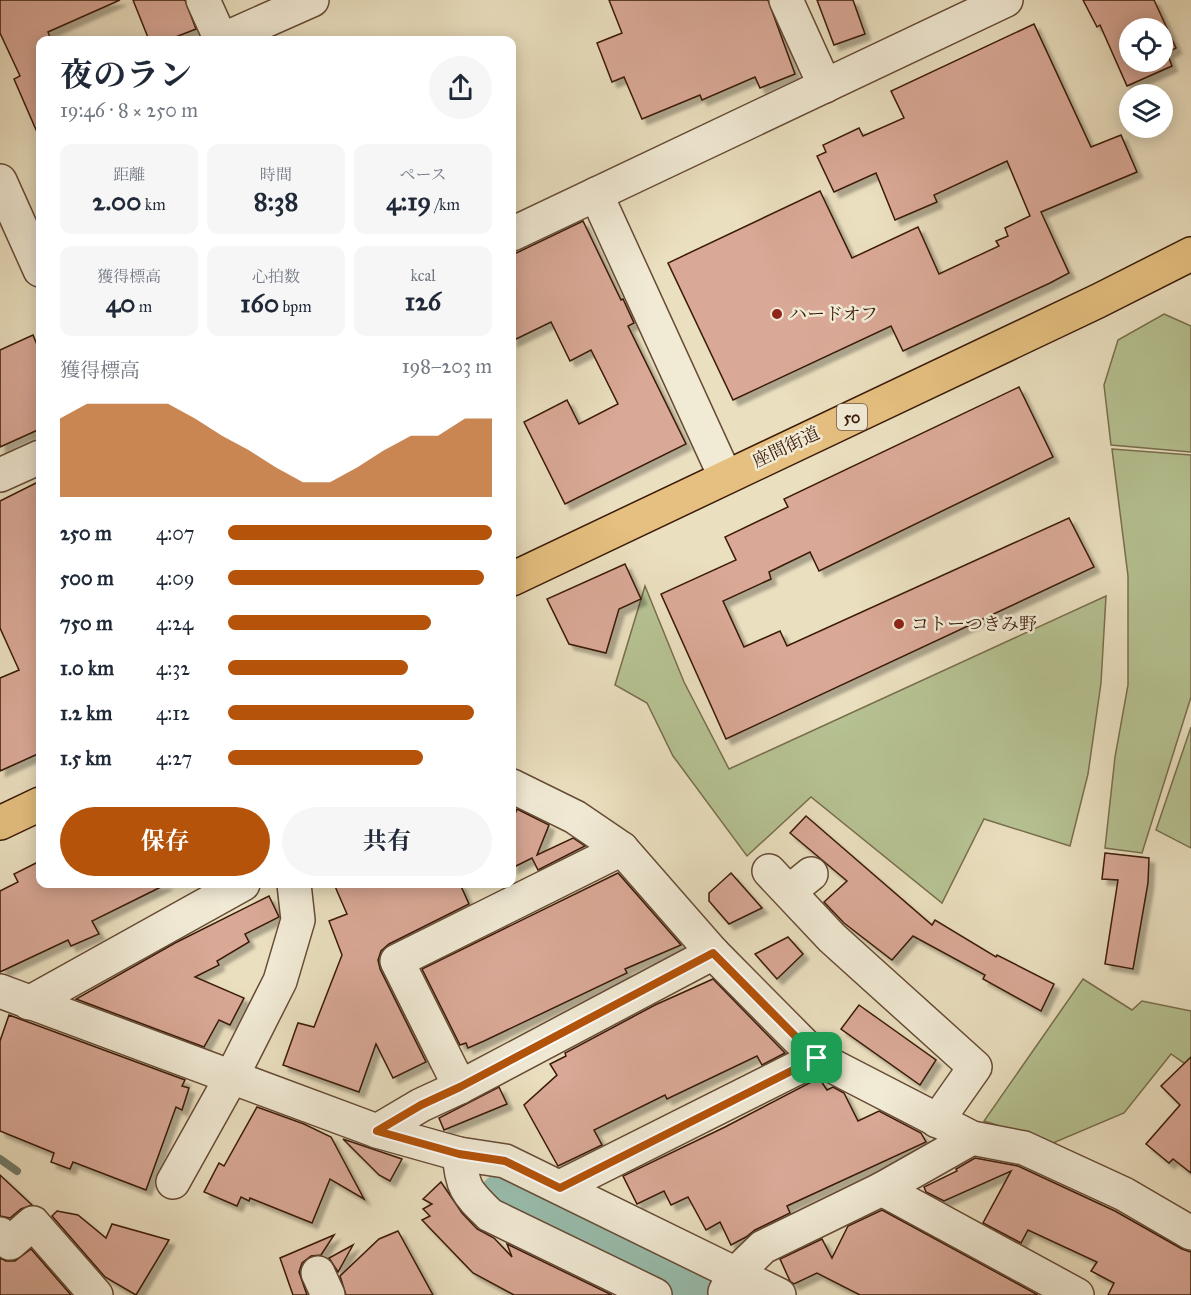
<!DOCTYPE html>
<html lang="ja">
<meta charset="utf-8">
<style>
body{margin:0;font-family:"IM FELL Great Primer","Noto Serif JP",serif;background:#f6f6f7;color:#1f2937;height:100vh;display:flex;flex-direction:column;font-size:22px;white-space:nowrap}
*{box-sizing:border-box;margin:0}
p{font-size:20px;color:#747a83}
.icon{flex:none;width:33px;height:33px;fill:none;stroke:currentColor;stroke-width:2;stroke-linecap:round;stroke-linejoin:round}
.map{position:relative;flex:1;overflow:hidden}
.side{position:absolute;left:36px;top:36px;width:480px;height:852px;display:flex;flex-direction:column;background:#fff;border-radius:12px;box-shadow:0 3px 15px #0003}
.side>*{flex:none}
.fabs{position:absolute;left:1119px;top:18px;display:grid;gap:12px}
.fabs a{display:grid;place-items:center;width:54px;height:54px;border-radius:50%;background:#fff;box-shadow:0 3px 15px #0003;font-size:30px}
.pin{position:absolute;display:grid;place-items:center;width:51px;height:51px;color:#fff;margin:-26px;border-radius:12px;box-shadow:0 3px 9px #0006}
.round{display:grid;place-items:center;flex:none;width:63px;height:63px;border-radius:32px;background:#f6f6f7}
.summary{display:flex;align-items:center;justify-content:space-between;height:102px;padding:0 24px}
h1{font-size:33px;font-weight:700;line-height:45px}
.stats{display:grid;grid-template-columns:repeat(3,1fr);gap:9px;height:102px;padding:6px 24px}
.stats div{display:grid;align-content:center;border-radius:12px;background:#f6f6f7;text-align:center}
.stats b{font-size:26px;font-weight:700}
.stats small{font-size:16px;font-weight:400}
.stats p{font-size:16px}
.chart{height:168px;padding:12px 24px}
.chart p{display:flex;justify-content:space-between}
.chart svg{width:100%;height:108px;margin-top:6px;fill:#b45309;opacity:.7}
.primary-button{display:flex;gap:12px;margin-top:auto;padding:12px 24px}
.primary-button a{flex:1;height:69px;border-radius:36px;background:#b45309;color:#fff;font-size:24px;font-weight:700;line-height:69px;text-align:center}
.primary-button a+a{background:#f6f6f7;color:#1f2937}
ul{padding:0 24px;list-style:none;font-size:20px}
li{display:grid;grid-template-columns:96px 72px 1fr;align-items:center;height:45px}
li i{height:15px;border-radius:8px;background:#b45309}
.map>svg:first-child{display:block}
.green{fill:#b6c292;stroke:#786e4c;stroke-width:1.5}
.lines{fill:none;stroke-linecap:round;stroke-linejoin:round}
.stream{stroke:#727c6b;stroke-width:8}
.river{stroke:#98bdad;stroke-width:50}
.building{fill:#d9a896;stroke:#3a1a07;stroke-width:1.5;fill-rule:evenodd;filter:url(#shadow)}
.minor-casing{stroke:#664b35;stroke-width:36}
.major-casing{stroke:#3a1a07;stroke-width:36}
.minor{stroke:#f1ead5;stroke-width:33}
.major{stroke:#e5c080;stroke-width:33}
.route-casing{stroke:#fff;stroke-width:12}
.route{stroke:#b45309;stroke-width:8}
.poi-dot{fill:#8f2418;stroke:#f1ead5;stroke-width:2}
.labels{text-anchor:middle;stroke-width:5;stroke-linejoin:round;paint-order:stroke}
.shield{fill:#f1ead5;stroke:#715845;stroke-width:1.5}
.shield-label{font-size:16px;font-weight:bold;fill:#3a1a07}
.poi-label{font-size:18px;fill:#3a1a07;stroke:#f1ead5;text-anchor:start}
.street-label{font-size:18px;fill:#3a1a07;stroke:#f1ead5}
</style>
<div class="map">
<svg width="1191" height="1295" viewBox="0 0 1191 1295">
<defs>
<filter id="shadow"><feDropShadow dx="5.5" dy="5.5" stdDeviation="1.5" flood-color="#0004"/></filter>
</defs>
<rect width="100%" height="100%" fill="#eadfbf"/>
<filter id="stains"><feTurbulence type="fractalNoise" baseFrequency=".00333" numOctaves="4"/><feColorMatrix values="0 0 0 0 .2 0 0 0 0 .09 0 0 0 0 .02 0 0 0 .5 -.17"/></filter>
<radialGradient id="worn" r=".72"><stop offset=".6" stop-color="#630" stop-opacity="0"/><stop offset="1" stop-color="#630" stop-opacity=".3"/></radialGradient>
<g class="green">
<polygon points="1164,314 1191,326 1191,452 1111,445 1104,385 1118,340"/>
<polygon points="1112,449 1191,455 1191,697 1142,853 1105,848 1115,757 1128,685 1128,576"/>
<polygon points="645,586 684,682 729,769 1106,596 1101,683 1088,774 1070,846 984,819 942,903 811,797 747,856 673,756 647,703 615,685"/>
<polygon points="1191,727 1191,848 1156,830"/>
<polygon points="1083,979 1132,1010 1142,1001 1191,1011 1191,1068 1171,1054 1124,1113 1053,1143 984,1121"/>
</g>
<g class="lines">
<polyline class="stream" points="0,1159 17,1171"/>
<polyline class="river" points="503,1198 708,1295"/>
</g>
<g class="building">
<polygon points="0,0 120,0 48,32 51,40 40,40 40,139 14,79 20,76 0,33"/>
<polygon points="133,0 185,0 196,29 168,40 149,40"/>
<polygon points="609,0 768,0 795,74 760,88 755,77 702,100 700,95 642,119 624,77 612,82 597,43 622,33"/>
<polygon points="817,0 853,0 865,34 834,45"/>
<path d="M1083,0h71l22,48 -9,5 5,13 -45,20 -27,-61 -3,2zM1130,28h32v34h-32z"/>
<polygon points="1034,24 1091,147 1121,135 1137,172 1041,212 1069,273 1050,283 903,351 891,326 733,400 668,263 820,191 852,258 918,227 939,274 999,246 996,241 1008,236 1005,228 1030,216 1007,161 934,195 937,202 895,220 876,173 834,192 817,156 826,152 823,145 859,128 863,136 904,118 891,91"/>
<polygon points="583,221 621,300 623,299 634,323 628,326 686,444 565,504 524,422 567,400 579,424 618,404 591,350 570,361 551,322 512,341 512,255"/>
<polygon points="33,335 40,352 40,429 0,447 0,350"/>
<polygon points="1019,387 1053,457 819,571 810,552 769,572 771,579 723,601 744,647 780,631 787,646 1069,518 1094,567 726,739 661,594 736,560 725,537 788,507 784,499"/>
<polygon points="40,481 40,753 0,771 0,678 19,670 0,628 0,501"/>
<polygon points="625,564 641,599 619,609 606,653 569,644 547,599"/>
<polygon points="517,809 549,825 537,855 573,838 585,846 538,870 532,858 512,868 512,822"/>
<polygon points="806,816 932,925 935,920 996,957 997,955 1054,984 1041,1011 983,979 985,975 913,936 892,960 844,923 824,902 847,881 790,833"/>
<polygon points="1105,853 1149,858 1148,883 1133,969 1105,964 1118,880 1102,879"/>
<polygon points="40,861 40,884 167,884 92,921 99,934 71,946 68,940 0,972 0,891 18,882 14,874"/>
<polygon points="618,873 681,945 625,969 627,973 484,1041 468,1048 466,1043 460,1045 422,969"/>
<polygon points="731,873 762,908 729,924 709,901 709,893"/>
<polygon points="334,884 460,884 469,904 389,944 381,951 378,960 380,969 426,1062 393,1078 376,1044 359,1092 283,1065 298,1023 314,1027 342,955 329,921 347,914"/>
<polygon points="269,896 279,917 245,934 249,942 217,961 219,965 195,977 244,998 230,1025 219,1020 204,1047 76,999 175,943"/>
<polygon points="788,937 803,954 777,979 755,954"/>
<polygon points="713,979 785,1053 762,1065 757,1056 667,1099 665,1095 594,1130 602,1145 558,1166 524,1105 557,1075 550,1064 566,1056 565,1053 655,1005"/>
<polygon points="859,1005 936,1060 920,1085 841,1029"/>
<polygon points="9,1015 185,1080 182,1086 189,1088 182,1110 176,1107 146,1190 73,1162 70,1169 51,1162 54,1153 0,1131 0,1041"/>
<polygon points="1191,1057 1191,1173 1173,1159 1169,1163 1146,1144 1180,1105 1161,1086"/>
<polygon points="817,1079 821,1081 827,1090 833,1087 844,1093 858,1121 879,1111 921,1133 926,1142 787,1206 790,1213 755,1230 746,1237 731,1245 720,1222 706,1230 688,1197 671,1205 664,1191 637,1204 623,1176 725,1127"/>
<polygon points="499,1087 507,1104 444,1130 439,1118"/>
<polygon points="257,1107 304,1124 331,1137 364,1199 330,1179 312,1223 250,1198 249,1201 241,1197 237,1206 204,1192 219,1163 224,1166"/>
<polygon points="343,1139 402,1159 390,1181 379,1175"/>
<polygon points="975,1158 1018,1166 1115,1211 1182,1249 1191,1252 1191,1295 1108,1295 1114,1283 1091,1271 1097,1262 1028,1230 1021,1243 983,1223 1011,1171 944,1201 926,1192 924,1187 957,1171 956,1169"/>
<polygon points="0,1175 32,1205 21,1209 10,1218 0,1216"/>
<polygon points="441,1182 462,1213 477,1229 494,1238 512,1257 507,1244 612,1295 514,1295 473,1273 422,1220 430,1216 423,1209 432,1204 423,1199"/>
<polygon points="882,1210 1038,1295 860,1295 817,1273 794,1284 790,1281 780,1259 822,1239 832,1258 848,1226"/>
<polygon points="57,1211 78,1215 106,1238 112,1224 169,1240 136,1295 105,1277 52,1216"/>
<polygon points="398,1231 433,1295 346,1295 340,1276 379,1239"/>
<polygon points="334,1235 321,1255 311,1256 302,1263 299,1272 307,1295 293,1295 280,1258"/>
<polygon points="353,1245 338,1272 329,1258"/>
<polygon points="31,1249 71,1295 0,1295 0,1258 6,1261 15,1261"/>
</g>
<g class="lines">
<defs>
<g id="minor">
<polyline points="203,0 221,40"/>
<polyline points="786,0 825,86"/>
<polyline points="222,40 312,0"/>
<polyline points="0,181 40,270"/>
<polyline points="596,194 725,476"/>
<polyline points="512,234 1006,0"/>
<polyline points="0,475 40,457"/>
<polyline points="512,786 575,817 622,849 713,953 817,1058 972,1138 1024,1148 1124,1194 1191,1233"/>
<polyline points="769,871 832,938 975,1067 937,1121"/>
<polyline points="790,891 811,874"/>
<polyline points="0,991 377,1131 459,1154 505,1161 779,1295"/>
<polyline points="29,1003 243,884"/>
<polyline points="460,1087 397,961 622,849"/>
<polyline points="377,1131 421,1105 460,1087 713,953"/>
<path d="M459,1154c4,34 6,37 31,61l165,80"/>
<polyline points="173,1182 231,1078 280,981 298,920 294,884"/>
<polyline points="560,1187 817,1058"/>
<polyline points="882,1189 1077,1295"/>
<polyline points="0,1234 10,1243 33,1223 96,1295"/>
<polyline points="318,1273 328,1295"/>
<polyline points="725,1292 734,1275 763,1247 882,1189 972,1138"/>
</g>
<g id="major">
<polyline points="512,579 1098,301 1191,254"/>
<polyline points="0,823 40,804"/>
</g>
</defs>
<use href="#minor" class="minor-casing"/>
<use href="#major" class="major-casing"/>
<use href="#minor" class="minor"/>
<use href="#major" class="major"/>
</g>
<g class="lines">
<defs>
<polygon id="route" points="713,953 817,1058 560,1188 505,1161 459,1154 377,1131 421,1105 460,1087"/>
</defs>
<use href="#route" class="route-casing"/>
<use href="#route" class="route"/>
</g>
<g class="poi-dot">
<circle cx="777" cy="314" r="6"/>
<circle cx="899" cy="624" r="6"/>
</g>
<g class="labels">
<rect class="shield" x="837" y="404" width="30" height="26" rx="4.5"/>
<g class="shield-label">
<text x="852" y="423">50</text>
</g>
<g class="poi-label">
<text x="789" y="320">ハードオフ</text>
<text x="911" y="630">コトーつきみ野</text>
</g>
<g class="street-label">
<text transform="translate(786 447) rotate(-25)" y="6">座間街道</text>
</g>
</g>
<rect width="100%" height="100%" filter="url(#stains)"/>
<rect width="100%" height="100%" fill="url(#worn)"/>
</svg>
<div class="fabs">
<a><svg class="icon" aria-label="locate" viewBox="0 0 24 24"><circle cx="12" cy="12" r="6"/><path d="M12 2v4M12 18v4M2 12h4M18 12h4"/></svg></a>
<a><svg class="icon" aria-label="layers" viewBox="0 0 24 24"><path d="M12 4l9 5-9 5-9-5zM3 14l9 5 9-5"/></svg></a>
</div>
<div class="pin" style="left:817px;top:1058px;background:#1e9e55"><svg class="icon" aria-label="arrive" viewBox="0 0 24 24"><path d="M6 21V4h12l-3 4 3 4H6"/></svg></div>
<section class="side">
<div class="summary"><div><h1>夜のラン</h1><p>19:46 · 8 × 250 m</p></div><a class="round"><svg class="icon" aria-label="share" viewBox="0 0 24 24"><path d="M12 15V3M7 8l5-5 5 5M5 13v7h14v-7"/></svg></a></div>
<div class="stats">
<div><p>距離</p><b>2.00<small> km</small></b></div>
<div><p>時間</p><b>8:38</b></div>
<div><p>ペース</p><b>4:19<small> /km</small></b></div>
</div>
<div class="stats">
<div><p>獲得標高</p><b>40<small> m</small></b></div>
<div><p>心拍数</p><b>160<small> bpm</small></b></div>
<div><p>kcal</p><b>126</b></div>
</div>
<div class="chart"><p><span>獲得標高</span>198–203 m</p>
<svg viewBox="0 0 160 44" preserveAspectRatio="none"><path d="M0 44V12L10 6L20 6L30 6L40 6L50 12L60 19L70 25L80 32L90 38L100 38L110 32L120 25L130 19L140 19L150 12L160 12V44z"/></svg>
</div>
<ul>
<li><b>250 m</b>4:07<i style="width:100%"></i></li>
<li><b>500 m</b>4:09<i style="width:97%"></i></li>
<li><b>750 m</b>4:24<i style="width:77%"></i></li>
<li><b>1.0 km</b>4:32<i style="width:68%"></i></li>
<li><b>1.2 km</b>4:12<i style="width:93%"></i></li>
<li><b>1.5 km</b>4:27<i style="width:74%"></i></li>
</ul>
<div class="primary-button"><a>保存</a><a>共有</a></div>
</section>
</div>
